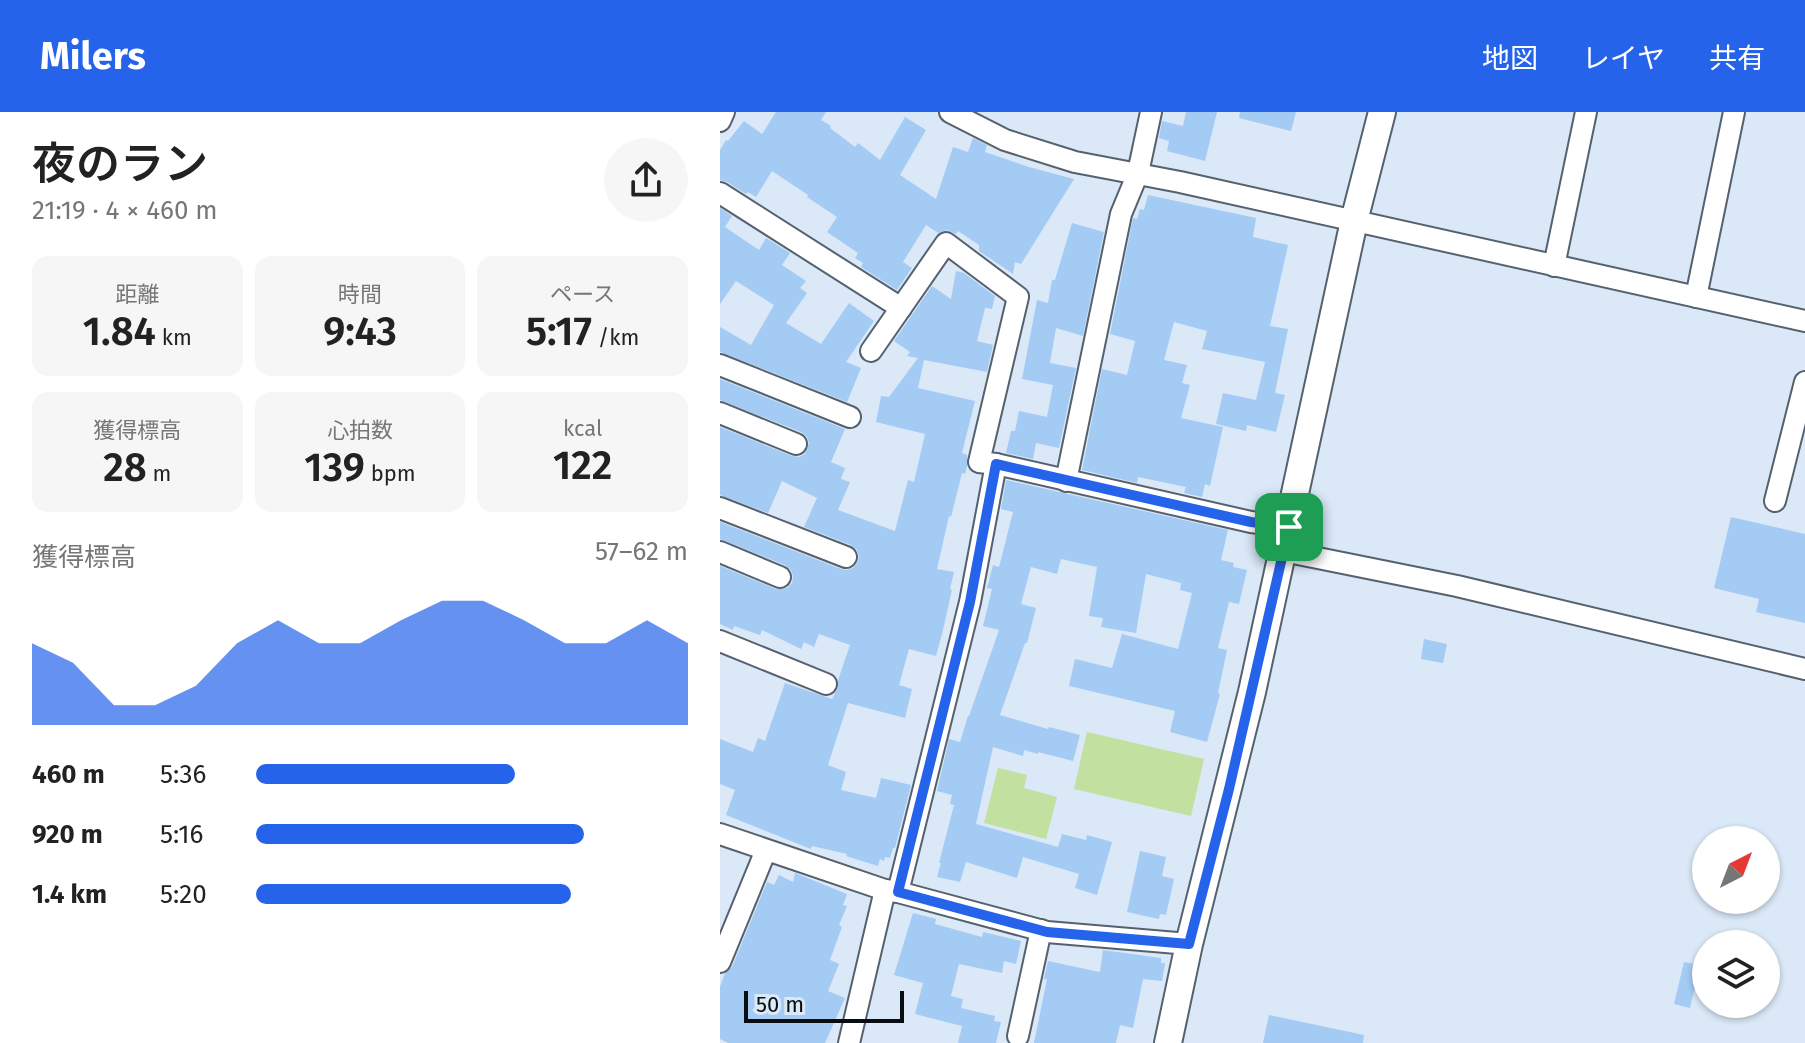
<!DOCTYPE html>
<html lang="ja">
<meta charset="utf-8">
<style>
body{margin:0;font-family:"Fira Sans","Noto Sans JP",sans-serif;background:#f6f6f6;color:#222;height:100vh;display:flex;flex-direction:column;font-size:30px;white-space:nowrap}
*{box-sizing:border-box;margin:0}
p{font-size:26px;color:#767676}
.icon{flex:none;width:44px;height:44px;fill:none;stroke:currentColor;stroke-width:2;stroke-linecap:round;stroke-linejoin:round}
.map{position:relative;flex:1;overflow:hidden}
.sheet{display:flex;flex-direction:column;background:#fff;width:720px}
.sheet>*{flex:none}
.needle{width:52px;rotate:42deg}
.tools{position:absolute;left:972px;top:714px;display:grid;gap:16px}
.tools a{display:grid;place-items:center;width:88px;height:88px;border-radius:50%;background:#fff;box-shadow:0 2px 6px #0004;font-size:40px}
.scale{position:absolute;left:24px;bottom:20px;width:160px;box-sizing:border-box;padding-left:8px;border:4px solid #080d12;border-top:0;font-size:22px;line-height:28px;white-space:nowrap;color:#080d12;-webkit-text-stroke:6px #dae8f7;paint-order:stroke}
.pin{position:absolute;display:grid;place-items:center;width:68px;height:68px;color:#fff;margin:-34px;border-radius:16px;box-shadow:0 4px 12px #0006}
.round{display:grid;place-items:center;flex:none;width:84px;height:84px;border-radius:42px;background:#f6f6f6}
.overview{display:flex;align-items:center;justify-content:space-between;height:136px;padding:0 32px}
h1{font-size:44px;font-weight:600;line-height:60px}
.figures{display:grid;grid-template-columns:repeat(3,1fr);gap:12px;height:136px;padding:8px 32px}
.figures div{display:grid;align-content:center;border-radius:16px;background:#f6f6f6;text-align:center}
.figures b{font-size:40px;font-weight:600}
.figures small{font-size:22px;font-weight:400}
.figures p{font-size:22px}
.chart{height:224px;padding:16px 32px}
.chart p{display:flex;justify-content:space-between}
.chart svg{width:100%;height:144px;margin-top:8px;fill:#2563eb;opacity:.7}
ul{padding:0 32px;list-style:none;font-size:26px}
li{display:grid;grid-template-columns:128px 96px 1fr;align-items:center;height:60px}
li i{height:20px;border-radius:10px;background:#2563eb}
header{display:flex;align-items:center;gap:48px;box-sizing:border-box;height:112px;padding:0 40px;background:#2563eb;color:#fff}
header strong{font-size:38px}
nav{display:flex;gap:44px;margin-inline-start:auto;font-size:28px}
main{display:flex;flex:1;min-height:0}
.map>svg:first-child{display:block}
.green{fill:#c2e09f}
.building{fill:#a4cbf4}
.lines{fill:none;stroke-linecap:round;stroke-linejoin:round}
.minor-casing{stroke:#55616e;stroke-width:24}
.tertiary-casing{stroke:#55616e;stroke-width:30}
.minor{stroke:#fff;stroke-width:20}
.tertiary{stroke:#fff;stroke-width:26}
.route-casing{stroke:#fff;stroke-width:16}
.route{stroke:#2563eb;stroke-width:10}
</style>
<header>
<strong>Milers</strong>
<nav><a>地図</a><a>レイヤ</a><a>共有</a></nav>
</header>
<main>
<section class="sheet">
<div class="overview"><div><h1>夜のラン</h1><p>21:19 · 4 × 460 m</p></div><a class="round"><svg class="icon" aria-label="share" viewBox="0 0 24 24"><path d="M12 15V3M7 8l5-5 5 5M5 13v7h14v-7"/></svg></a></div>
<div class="figures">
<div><p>距離</p><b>1.84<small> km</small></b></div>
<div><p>時間</p><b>9:43</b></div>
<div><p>ペース</p><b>5:17<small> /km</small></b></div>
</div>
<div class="figures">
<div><p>獲得標高</p><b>28<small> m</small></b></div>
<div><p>心拍数</p><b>139<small> bpm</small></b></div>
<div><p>kcal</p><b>122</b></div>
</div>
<div class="chart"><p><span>獲得標高</span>57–62 m</p>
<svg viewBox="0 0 160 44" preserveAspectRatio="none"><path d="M0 44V19L10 25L20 38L30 38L40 32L50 19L60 12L70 19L80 19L90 12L100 6L110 6L120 12L130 19L140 19L150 12L160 19V44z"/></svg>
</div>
<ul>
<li><b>460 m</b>5:36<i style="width:60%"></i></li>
<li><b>920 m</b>5:16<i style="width:76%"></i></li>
<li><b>1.4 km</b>5:20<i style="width:73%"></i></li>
</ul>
</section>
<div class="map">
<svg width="1085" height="931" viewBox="0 0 1085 931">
<rect width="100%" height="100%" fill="#dae8f7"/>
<g class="green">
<polygon points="367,620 484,647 471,704 354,677"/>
<polygon points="278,656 307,663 304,676 337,685 326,727 264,711"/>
</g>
<g class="building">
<polygon points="56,0 106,0 101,8 111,14 110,16 135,35 138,31 160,48 185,5 206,18 180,63 216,87 233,35 248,40 253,26 267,33 265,40 309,55 354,67 301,152 295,150 293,162 259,139 259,133 238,119 236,122 227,118 218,121 206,113 183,150 192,156 177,178 141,155 143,151 135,146 138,141 107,120 117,105 87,85 88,83 52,59 36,85 28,80 26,82 7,70 0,68 0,38 6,28 8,29 24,9 42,22"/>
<polygon points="466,0 497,0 485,49 447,39 449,29 439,26 442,9 463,14"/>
<polygon points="520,0 576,0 571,19 519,6"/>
<polygon points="428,83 536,106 533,125 568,133 550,214 568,217 555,281 565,283 556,320 527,313 526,319 496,312 503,281 536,288 545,250 482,237 487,219 454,210 444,248 467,253 462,271 470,273 461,306 503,315 490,374 485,372 482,385 464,381 466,375 418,365 417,371 362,358 382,257 407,263 415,229 390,222 413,106 417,107 420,97 424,98"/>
<polygon points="0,96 12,104 5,115 39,138 46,126 70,141 62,153 86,169 80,176 87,181 66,211 101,232 129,191 154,209 126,250 141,256 127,290 0,240 0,215 31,233 54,193 16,169 0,192"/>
<polygon points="352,111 384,120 363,224 336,216 330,251 356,256 339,336 316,331 313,347 286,341 291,319 295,319 299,299 327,305 333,273 302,267 317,188 328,191 332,168 335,168"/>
<polygon points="236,159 244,161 275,184 272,197 265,196 257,229 273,233 267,260 204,248 198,276 255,289 242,341 247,343 247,354 245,362 242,361 231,405 229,404 217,457 234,460 230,477 232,478 222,522 216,544 189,537 179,573 192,577 185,606 128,591 108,653 126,660 121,678 156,686 161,666 191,673 175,736 173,736 170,746 165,745 164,749 160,747 158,754 126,744 127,742 92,734 91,737 6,703 15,678 0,672 0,627 33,640 38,626 45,629 65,571 112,587 118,576 118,568 130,533 99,522 94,535 84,530 81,537 42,518 40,523 14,514 13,518 0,512 0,454 56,477 67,476 72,471 73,464 71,458 65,453 0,427 0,410 121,457 127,458 133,456 138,450 139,444 137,438 131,433 84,415 97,386 62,369 48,401 0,383 0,315 72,344 79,345 85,342 89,331 87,325 81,320 0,288 0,267 125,317 111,350 125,356 121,367 130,370 118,398 175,419 188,368 194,370 205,322 156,310 161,284 169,285 198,246 187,244 190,240 174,229 212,174 231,187"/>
<polygon points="286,368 508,418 501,448 514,451 513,455 527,458 519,492 509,490 498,536 507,538 498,581 500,582 487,630 450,620 455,599 349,574 355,547 392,556 402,522 458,537 472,481 460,478 461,471 426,462 416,521 381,515 383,506 369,504 377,455 341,447 337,462 311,455 301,492 316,496 307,531 305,531 280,603 328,617 329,615 360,623 353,649 318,640 318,642 304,638 303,644 273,635 256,712 338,735 342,722 366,728 367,723 392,730 377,783 355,776 359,762 303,745 297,766 246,750 240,770 217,765 221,751 219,751 234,693 230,692 232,683 217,679 229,627 240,630 248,604 249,604 279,518 263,514 272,477 267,476 273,453 279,455 293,400 281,397"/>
<polygon points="1011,405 1085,422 1085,511 1036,500 1039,487 994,476"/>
<polygon points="704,527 727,532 723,551 701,547"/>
<polygon points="420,739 446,745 442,764 454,767 446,803 440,802 439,807 407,800"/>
<polygon points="75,761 127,782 123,793 127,794 119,813 122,815 110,848 119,852 108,879 125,886 105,931 8,931 0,927 0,875 5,861 12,855 47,770 54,773 59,763 73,770"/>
<polygon points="193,801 216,807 215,812 262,825 263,820 301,829 296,852 284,849 282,861 239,852 231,884 243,887 241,896 275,904 274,909 281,910 276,931 238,931 242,914 195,902 203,871 174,863"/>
<polygon points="383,838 441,846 441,851 445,851 442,869 423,867 413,916 400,913 396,931 314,931 327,867 324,867 328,849 380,860"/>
<polygon points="964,850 980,853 970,896 954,892"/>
<polygon points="549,903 644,923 643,931 543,931"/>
</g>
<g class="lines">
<defs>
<g id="minor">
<polyline points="230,0 285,28 355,50 460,70 1085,209"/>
<polyline points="0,9 4,0"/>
<polyline points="0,81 181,196"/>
<polyline points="834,154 866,0"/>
<polyline points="976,185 1014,0"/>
<polyline points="151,239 226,131 298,185 259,350 276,352"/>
<polyline points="0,253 130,305"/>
<polyline points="0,301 76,332"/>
<polyline points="346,369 401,102 418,61 431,0"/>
<polyline points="1055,389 1085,270"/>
<polyline points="0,396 126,445"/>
<polyline points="563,439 737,474 1085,557"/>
<polyline points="0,440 60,465"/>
<polyline points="0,529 106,572"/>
<polyline points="0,722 165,778 178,780 327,820 469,832"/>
<polyline points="178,780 250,490 276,352 531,410 569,415"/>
<polyline points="0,850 46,738"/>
<polyline points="298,924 321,818"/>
<polyline points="129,931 165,778"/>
</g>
<polyline id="tertiary" points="448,931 469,832 532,580 634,109 662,0"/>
</defs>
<use href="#minor" class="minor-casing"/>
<use href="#tertiary" class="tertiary-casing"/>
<use href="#minor" class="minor"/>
<use href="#tertiary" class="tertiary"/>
</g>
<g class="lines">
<defs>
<polygon id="route" points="276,352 531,410 569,415 509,677 469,832 327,820 178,780 250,490"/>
</defs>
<use href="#route" class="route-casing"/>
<use href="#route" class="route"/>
</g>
</svg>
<div class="tools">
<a><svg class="needle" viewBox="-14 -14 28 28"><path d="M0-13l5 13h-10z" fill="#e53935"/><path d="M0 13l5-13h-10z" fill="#767676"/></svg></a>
<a><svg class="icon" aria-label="layers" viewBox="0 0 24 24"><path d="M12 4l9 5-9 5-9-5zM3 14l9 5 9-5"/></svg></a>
</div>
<div class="scale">50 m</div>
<div class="pin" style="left:569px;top:415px;background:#1e9e55"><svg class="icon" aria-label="arrive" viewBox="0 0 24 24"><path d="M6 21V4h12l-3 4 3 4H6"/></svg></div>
</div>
</main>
